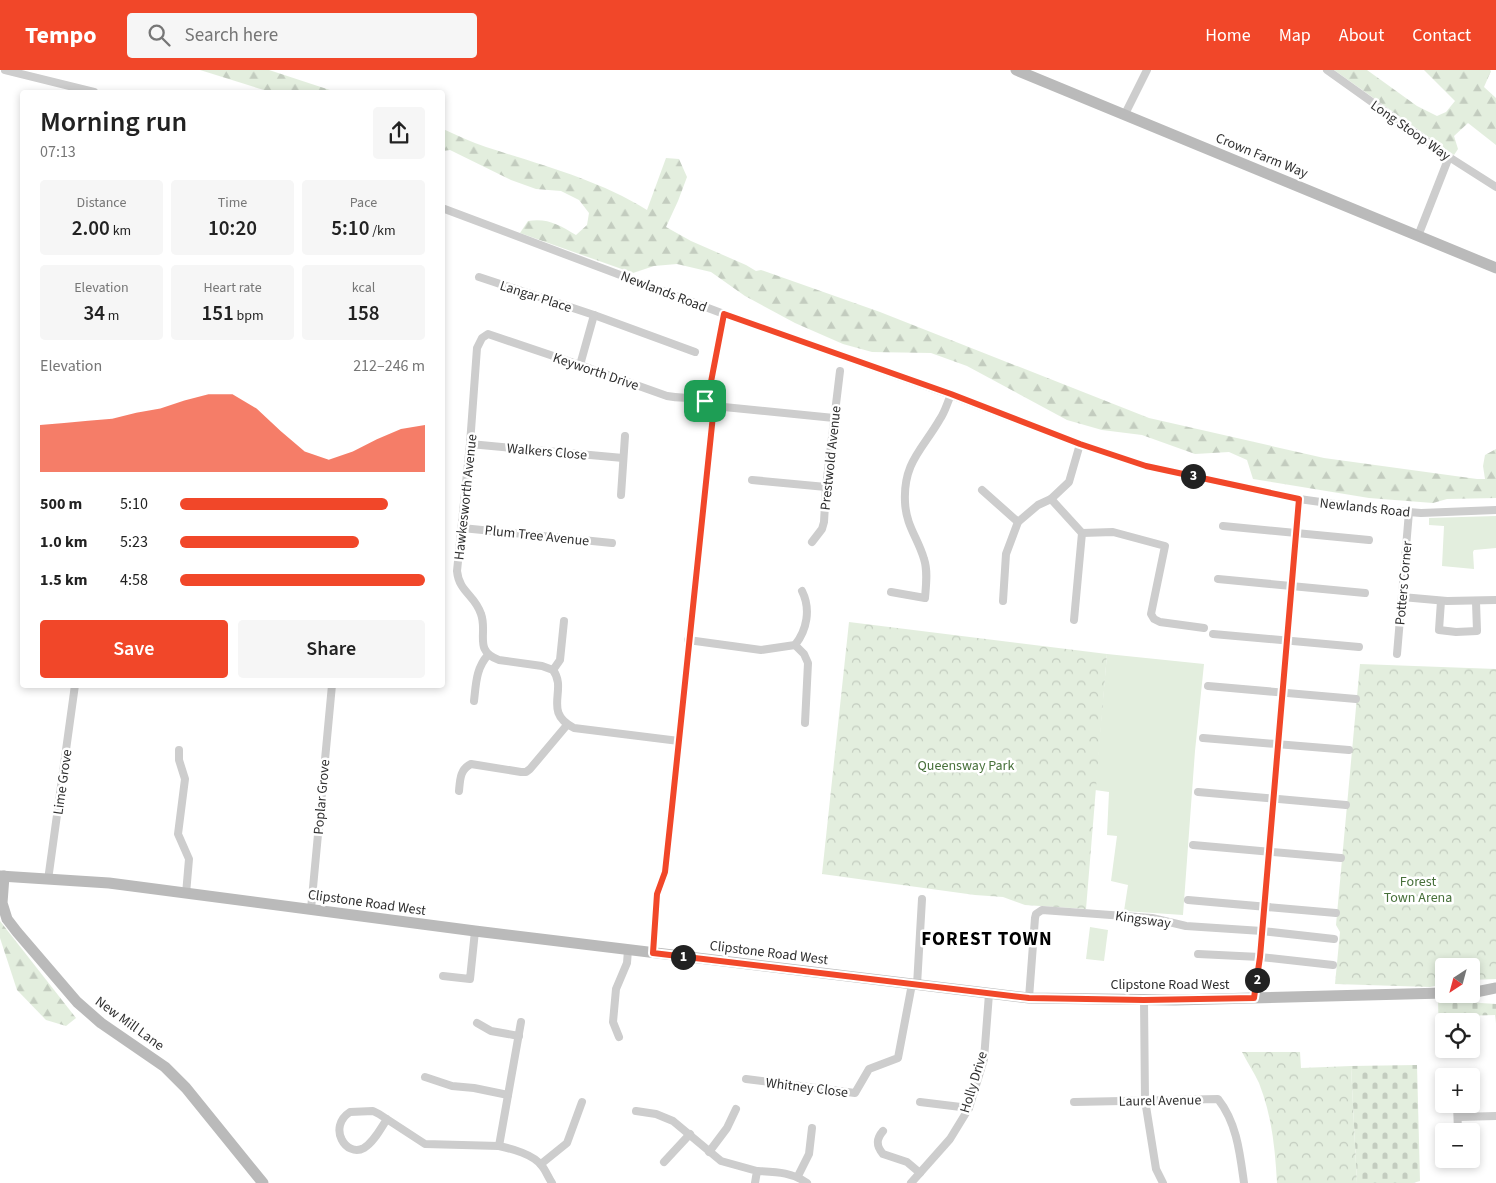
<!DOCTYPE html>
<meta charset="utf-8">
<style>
body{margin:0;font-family:"Source Sans 3",sans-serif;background:#f6f6f6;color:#222;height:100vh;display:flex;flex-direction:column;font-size:19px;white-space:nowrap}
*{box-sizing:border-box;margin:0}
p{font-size:16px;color:#767676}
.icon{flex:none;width:28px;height:28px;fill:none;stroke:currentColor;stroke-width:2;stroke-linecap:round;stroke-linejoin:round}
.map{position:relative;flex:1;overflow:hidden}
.sheet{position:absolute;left:20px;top:20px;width:425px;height:598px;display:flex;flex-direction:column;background:#fff;border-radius:5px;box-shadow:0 2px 8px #0003}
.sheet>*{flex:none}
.needle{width:32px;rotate:216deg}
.controls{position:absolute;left:1435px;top:888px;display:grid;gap:10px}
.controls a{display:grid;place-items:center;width:45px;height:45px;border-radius:5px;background:#fff;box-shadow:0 2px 8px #0003;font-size:25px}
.pin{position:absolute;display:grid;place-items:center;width:42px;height:42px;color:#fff;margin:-21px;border-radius:10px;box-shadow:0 2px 8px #0006}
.km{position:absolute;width:25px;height:25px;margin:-12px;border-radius:50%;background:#222;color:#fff;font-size:14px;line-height:25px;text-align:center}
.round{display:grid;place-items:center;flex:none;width:52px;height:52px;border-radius:5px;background:#f6f6f6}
.overview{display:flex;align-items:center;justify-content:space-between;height:85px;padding:0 20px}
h1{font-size:28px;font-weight:600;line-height:38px}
.stats{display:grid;grid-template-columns:repeat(3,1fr);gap:8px;height:85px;padding:5px 20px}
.stats div{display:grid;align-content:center;border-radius:5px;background:#f6f6f6;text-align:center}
.stats b{font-size:21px;font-weight:600}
.stats small{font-size:14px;font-weight:400}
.stats p{font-size:14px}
.chart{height:140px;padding:10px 20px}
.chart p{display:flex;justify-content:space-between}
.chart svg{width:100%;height:90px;margin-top:5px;fill:#f14729;opacity:.7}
.cta{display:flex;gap:10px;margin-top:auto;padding:10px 20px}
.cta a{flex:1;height:58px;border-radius:5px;background:#f14729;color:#fff;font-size:20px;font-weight:600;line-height:58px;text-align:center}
.cta a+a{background:#f6f6f6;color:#222}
ul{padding:0 20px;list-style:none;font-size:16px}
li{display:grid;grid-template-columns:80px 60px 1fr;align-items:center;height:38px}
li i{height:12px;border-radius:6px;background:#f14729}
header{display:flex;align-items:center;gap:30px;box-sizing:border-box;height:70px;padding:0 25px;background:#f14729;color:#fff}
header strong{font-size:24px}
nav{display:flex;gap:28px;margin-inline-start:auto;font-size:18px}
.search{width:350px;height:45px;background:#f6f6f6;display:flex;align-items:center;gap:12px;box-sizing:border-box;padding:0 18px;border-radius:5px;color:#767676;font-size:19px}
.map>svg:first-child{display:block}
.green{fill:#e3eede}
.forest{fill:url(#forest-firs)}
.cemetery{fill:url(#cemetery-stones)}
.park{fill:url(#park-crowns)}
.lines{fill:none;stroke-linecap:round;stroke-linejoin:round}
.street{stroke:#cdcdcd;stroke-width:8}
.secondary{stroke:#bababa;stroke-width:11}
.route-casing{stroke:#fff;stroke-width:10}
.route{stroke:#f14729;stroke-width:6}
.labels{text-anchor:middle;stroke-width:5;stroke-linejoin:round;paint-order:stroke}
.street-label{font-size:14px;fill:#303030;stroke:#fff}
.park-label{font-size:14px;fill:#47703a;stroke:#fff}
.district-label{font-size:19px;font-weight:bold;letter-spacing:1px;fill:#000;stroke:#fff}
</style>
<header>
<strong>Tempo</strong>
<div class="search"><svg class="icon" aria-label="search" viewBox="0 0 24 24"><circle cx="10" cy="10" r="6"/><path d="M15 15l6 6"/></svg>Search here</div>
<nav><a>Home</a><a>Map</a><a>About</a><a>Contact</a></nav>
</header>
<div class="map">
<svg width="1496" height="1113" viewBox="0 0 1496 1113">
<defs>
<pattern id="forest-firs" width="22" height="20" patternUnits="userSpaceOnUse" patternTransform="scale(1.25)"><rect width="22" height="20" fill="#e3eede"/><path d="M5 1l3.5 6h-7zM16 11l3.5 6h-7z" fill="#c3ccbf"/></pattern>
<pattern id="cemetery-stones" width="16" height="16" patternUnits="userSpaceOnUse" patternTransform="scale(1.25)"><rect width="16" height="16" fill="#e3eede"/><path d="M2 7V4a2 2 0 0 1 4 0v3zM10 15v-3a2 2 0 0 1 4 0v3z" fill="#c3ccbf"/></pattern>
<pattern id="park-crowns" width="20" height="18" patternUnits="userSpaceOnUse" patternTransform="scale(1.25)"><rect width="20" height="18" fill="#e3eede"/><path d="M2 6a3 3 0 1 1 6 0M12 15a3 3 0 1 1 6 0" fill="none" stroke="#c3ccbf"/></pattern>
</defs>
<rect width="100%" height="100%" fill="#fff"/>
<g class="green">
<polygon points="1496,446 1496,478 1474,480 1473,482 1474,499 1442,496 1444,456 1429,455 1429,448"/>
<polygon points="1107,584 1204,594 1195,681 1183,845 1124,841 1128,815 1111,811 1117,766 1107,765 1109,722 1095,720"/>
<polygon points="1090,857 1108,860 1104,891 1086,889"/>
</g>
<g class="forest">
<polygon points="200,0 269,0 336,22 270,22"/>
<polygon points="1334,0 1367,0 1417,36 1437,46 1446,42 1455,31 1424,0 1490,0 1491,1 1484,17 1496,28 1496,75 1468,53 1454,66 1458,79 1454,85"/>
<path d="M443,59c14,6 28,13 43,18 55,18 111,32 161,63l19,-52 13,1 8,18 -9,24 -12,26 25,14 55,24 10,6 5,-1 119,42 269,106 175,40 153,21h8l-2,-13 2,-11 11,-6v49l-49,1 -14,4 -64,-5 -116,-19 -6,-19 -18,-8 -34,2 -53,-19 -40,-5 -35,-10 -100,-54 -36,-13 -59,-1 -29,-8 -48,-21 -50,-27 -34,-24 -34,-8 -23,2 -21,7 -113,-40 8,-12c20,-3 31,4 48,14l11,-10 2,-12 -10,-13 -18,-9 -25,-2 -25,-9 -61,-30 -7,1z"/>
<polygon points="0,851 76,948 66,956 46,950 17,920 0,868"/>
</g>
<g class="cemetery">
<polygon points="1438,930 1496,934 1496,953 1495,945 1462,946 1462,951 1444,951 1444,970 1439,970"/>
<polygon points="1417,995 1420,1111 1413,1113 1357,1113 1351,996"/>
</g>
<g class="park">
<polygon points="849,552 1107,584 1086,839 1025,835 1003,827 975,825 822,804"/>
<polygon points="1360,594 1496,599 1496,909 1471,910 1471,896 1444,896 1444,914 1430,917 1335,914 1340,862 1336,855"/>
<path d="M1242,982h58l1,16 50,-2 6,117h-80c-2,-35 -5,-67 -18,-100 -5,-11 -12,-21 -17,-31z"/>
</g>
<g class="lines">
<g class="street">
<polyline points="5,0 94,22"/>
<polyline points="1327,0 1449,87 1496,117"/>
<polyline points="1125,44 1147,0"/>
<polyline points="442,138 724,244 951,325 1080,374 1146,396 1299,429 1371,439 1421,443 1496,440"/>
<polyline points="1418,166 1449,87"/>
<polyline points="479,207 594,245 695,282"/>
<polyline points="580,295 594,245"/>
<polyline points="705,331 710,317 724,244"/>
<polyline points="714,336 834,348"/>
<polyline points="470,374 623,388"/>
<polyline points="752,410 826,417"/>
<polyline points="982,420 1018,452"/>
<polyline points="621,425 625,366"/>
<polyline points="1051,429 1082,463 1074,550"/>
<polyline points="1223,456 1369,470"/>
<polyline points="462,458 612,473"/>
<polyline points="1082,463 1113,462 1165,476 1151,544 1154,549 1160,552 1204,558"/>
<polyline points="812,472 822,459 824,452 826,417 840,301"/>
<polyline points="1218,509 1365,523"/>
<path d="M891,522l34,6c1,-13 3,-27 -1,-39 -6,-21 -18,-33 -19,-57 -2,-40 18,-53 35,-83 5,-7 7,-16 11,-24"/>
<polyline points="1402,527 1447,531 1496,530"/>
<polyline points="1003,531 1006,484 1018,452 1038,435 1051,429 1069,412 1080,374"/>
<polyline points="1441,531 1439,560 1456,562 1477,561 1476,532"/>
<polyline points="1213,564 1359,577"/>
<path d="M688,570l73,10 34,-5c12,-15 16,-36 7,-54"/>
<polyline points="795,575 804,584 808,593 805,653"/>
<polyline points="1397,584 1409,442"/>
<polyline points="553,600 560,590 564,551"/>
<polyline points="1208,616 1356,629"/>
<path d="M474,631c2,-17 2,-33 14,-46"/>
<polyline points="1203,668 1349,680"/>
<polyline points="179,680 179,690 185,709 178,764 189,789 186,824"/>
<path d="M459,721c1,-11 1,-22 12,-27l50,8h5l4,-3 37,-44"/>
<polyline points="1198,722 1346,735"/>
<polyline points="1193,775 1341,788"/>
<polyline points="48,810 75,615"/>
<polyline points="1188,830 1336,843"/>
<polyline points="311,839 332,615"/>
<path d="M653,883l4,-59 8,-22 49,-466c-20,-12 -26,-6 -47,-10l-87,-31 -92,-31 -6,4 -5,10 -7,96 -13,127c2,21 18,24 24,43 7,19 -8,37 18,46l43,6 11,4c15,20 -11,42 21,58l105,13"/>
<polyline points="1198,884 1260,887 1333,895"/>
<polyline points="443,906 470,909 475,861"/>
<polyline points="917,915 922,829"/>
<polyline points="1029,928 1035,848 1036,844 1042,840 1152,848 1186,856 1262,861 1334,869"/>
<polyline points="1254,928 1260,887 1299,429"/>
<polyline points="1144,930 1145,1030 1156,1099 1163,1113"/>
<polyline points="477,953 491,961 519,966"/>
<polyline points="619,967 613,952 616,919 627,893 628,880"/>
<polyline points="425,1007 452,1016 474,1018 508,1025"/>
<polyline points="746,1009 855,1023 869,999 898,988 912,914"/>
<polyline points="920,1032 969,1038"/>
<path d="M1074,1032l144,-3c19,24 22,55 26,84"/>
<polyline points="1457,1034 1458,1061"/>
<polyline points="636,1041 656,1044 673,1051 721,1091 757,1101 755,1113"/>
<polyline points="1459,1047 1496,1046"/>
<path d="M387,1049c-6,9 -13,23 -23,29 -18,10 -37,-21 -14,-36l23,-1 6,3 46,30 74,2c13,3 34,8 43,20 4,5 6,11 10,17"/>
<path d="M883,1061c-7,8 -7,15 0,23l24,8 13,11"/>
<polyline points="499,1076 521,952"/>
<polyline points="709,1082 727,1058 736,1039"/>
<polyline points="664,1092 690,1064"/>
<polyline points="541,1094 567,1073 582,1032"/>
<path d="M757,1101c19,1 35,1 50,12"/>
<polyline points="798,1106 809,1084 812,1058"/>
<polyline points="911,1113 950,1069 969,1038 984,989 989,924"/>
</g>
<g class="secondary">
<polyline points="1016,0 1496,198"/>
<polyline points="0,806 109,813 475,861 1029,928 1175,930 1444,923"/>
<polyline points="4,806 2,833 7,849 17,862 77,932 101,953 165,997 186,1018 263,1113"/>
<polyline points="1471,923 1496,918"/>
</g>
</g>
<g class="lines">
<defs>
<polygon id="route" points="724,244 951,324 1080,374 1146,396 1299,429 1260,887 1254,928 1144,930 1029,928 653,883 657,824 665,802 672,737 714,336 705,331 710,317"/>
</defs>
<use href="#route" class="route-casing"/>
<use href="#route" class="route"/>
</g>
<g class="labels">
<g class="street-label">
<text transform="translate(1411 60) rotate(35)" y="5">Long Stoop Way</text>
<text transform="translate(1262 85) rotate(22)" y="5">Crown Farm Way</text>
<text transform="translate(664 221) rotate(21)" y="5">Newlands Road</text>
<text transform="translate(536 226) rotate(18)" y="5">Langar Place</text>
<text transform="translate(596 301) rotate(19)" y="5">Keyworth Drive</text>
<text transform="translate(547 381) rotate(5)" y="5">Walkers Close</text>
<text transform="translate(830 388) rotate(-84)" y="5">Prestwold Avenue</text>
<text transform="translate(465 427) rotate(-84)" y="5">Hawkesworth Avenue</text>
<text transform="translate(1365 437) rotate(6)" y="5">Newlands Road</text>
<text transform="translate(537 465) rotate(6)" y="5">Plum Tree Avenue</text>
<text transform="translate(1403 513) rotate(-85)" y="5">Potters Corner</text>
<text transform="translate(62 712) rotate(-82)" y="5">Lime Grove</text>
<text transform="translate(321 727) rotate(-85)" y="5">Poplar Grove</text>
<text transform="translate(367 832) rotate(8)" y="5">Clipstone Road West</text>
<text transform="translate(1143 849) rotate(8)" y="5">Kingsway</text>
<text transform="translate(769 882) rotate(7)" y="5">Clipstone Road West</text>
<text x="1170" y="919">Clipstone Road West</text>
<text transform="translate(130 953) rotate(36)" y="5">New Mill Lane</text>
<text transform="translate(973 1012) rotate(-73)" y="5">Holly Drive</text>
<text transform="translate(807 1017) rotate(7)" y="5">Whitney Close</text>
<text transform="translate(1160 1030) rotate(-1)" y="5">Laurel Avenue</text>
</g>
<g class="park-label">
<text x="966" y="700">Queensway Park</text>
<text x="1418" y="816">Forest<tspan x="1418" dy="16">Town Arena</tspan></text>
</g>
<g class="district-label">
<text x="987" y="875">FOREST TOWN</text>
</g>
</g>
</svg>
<div class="controls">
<a><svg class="needle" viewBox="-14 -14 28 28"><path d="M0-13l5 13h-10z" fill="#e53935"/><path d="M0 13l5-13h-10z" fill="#767676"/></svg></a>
<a><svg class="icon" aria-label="locate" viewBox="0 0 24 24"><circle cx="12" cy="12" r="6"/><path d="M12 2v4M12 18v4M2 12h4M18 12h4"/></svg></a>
<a>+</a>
<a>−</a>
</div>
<div class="pin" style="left:705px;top:331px;background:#1e9e55"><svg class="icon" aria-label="arrive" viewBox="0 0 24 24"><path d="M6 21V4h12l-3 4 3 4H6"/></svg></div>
<b class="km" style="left:683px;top:887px">1</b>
<b class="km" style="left:1257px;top:910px">2</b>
<b class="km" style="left:1193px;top:406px">3</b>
<section class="sheet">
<div class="overview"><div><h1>Morning run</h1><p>07:13</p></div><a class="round"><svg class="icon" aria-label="share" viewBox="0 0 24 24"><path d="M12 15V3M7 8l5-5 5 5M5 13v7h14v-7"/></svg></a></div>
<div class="stats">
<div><p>Distance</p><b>2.00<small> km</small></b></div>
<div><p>Time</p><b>10:20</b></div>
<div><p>Pace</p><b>5:10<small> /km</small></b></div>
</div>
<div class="stats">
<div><p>Elevation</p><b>34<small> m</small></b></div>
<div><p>Heart rate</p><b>151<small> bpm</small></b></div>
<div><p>kcal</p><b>158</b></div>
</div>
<div class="chart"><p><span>Elevation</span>212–246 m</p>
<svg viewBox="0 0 160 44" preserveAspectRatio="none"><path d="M0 44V21L10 20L20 19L30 18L40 15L50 13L60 9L70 6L80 6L90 13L100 24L110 34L120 38L130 34L140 28L150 23L160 21V44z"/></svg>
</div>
<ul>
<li><b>500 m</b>5:10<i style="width:85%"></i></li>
<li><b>1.0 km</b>5:23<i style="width:73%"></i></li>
<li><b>1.5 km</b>4:58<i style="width:100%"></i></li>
</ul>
<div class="cta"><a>Save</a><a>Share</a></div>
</section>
</div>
